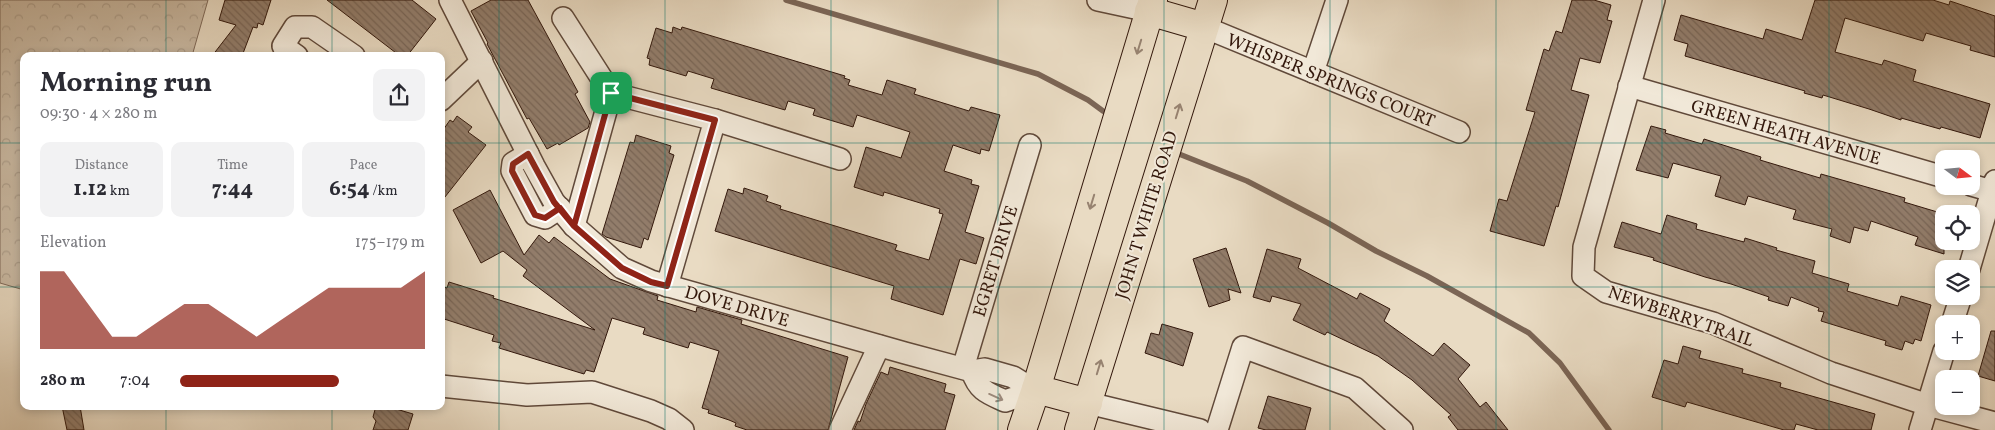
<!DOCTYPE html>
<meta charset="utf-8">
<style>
body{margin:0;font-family:Vollkorn,serif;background:#f2f2f3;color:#2b2b33;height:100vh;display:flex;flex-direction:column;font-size:19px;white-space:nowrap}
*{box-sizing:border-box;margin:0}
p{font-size:16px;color:#7c7c81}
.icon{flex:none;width:28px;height:28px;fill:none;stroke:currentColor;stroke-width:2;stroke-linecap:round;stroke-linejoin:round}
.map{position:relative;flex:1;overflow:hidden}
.side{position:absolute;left:20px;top:52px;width:425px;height:358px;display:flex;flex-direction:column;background:#fff;border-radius:10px;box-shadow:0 2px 8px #0003}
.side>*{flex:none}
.needle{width:32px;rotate:106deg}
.controls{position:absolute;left:1935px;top:150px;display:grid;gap:10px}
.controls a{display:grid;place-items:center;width:45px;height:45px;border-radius:10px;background:#fff;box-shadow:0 2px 8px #0003;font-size:25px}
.pin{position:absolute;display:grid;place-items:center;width:42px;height:42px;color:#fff;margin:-21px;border-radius:10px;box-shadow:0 2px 8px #0006}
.round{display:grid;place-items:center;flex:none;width:52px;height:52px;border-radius:10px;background:#f2f2f3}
.overview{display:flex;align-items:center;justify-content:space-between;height:85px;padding:0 20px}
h1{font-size:28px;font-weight:700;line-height:38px}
.metrics{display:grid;grid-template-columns:repeat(3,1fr);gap:8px;height:85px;padding:5px 20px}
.metrics div{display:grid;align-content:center;border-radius:10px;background:#f2f2f3;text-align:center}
.metrics b{font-size:21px;font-weight:700}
.metrics small{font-size:14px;font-weight:400}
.metrics p{font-size:14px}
.chart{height:140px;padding:10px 20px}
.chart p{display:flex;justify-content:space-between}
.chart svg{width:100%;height:90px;margin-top:5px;fill:#8f2418;opacity:.7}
ul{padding:0 20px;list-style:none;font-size:16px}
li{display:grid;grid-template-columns:80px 60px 1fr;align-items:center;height:38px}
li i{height:12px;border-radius:6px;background:#8f2418}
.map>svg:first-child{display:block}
.forest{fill:url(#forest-crowns);stroke:#7e6958}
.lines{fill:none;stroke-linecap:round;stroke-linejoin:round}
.stream{stroke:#7b6555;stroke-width:5.5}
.building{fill:url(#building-back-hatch);stroke:#33180c}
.minor-casing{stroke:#60493a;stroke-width:24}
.major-casing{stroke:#33180c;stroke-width:30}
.minor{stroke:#f1e8d8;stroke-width:21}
.major{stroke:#e9dbc3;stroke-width:28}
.oneway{stroke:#978371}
.oneway2{stroke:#9c8a7c}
.route-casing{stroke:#fff;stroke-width:10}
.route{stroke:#8f2418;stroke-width:6}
.grid{fill:none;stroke:#0f766e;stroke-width:1;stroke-opacity:0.55}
.labels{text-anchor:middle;stroke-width:4;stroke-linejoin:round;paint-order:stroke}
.street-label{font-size:18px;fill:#33180c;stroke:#f1e8d8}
</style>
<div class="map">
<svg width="1995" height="430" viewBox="0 0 1995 430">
<defs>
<pattern id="forest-crowns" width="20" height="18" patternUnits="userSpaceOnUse" patternTransform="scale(1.25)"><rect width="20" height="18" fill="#cabaa4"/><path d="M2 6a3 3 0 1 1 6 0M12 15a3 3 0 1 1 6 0" fill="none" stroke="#ae9f8c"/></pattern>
<pattern id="building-back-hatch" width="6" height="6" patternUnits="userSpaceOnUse" patternTransform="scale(1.25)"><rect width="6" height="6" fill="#927d6b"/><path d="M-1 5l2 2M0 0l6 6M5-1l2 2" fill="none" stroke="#786556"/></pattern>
</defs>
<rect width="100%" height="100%" fill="#e9dbc3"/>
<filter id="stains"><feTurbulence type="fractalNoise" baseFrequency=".004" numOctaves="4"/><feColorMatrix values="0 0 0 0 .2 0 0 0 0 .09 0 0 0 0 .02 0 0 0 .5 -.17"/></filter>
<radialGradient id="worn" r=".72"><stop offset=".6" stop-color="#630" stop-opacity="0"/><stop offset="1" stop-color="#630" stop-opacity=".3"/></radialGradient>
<polygon class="forest" points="0,0 208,0 192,56 24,56 24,290 0,283"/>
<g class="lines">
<g class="stream">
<polyline points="786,0 1038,74 1088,100 1103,111"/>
<polyline points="1174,152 1247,181 1328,223 1376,251 1427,276 1529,333 1560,363 1609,430"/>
</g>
</g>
<g class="building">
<polygon points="225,0 271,0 263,25 258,23 257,28 253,27 242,56 212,56 236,25 219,20"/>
<polygon points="327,0 412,0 436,19 407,56 400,56"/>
<polygon points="491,0 528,0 578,92 575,94 590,122 588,128 559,145 558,143 547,149 529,118 527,119 487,44 488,43 471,11"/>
<polygon points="1572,0 1594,0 1611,5 1607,20 1612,21 1600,63 1580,58 1571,90 1589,95 1558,207 1556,206 1544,246 1490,231 1499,199 1507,201 1535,112 1526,110 1544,49 1549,51 1556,31 1562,33"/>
<polygon points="1815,0 1933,0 1949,5 1950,1 1995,16 1995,57 1970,50 1971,46 1926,33 1923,41 1845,18 1835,52 1882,65 1884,60 1916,70 1913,81 1990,104 1980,138 1941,127 1940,129 1901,118 1901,120 1869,109 1823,95 1822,98 1804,93 1805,91 1685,56 1688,44 1674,40 1681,15 1763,39 1766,29 1802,40"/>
<polygon points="673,27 681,30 682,27 845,76 844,78 850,80 848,85 882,95 887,80 916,89 914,94 969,111 971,107 1000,115 989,151 981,149 980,154 953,145 944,171 972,180 971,184 979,186 965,232 984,238 976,264 960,259 943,315 891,299 894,286 715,231 728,189 743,194 744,188 768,196 766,201 781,206 780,209 897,245 895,250 929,260 943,214 939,213 940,209 884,192 883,196 854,187 866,147 901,158 910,132 857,115 853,127 813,115 815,109 788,101 785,110 711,88 714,79 688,71 686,76 649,65 650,59 647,58 656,28 672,33"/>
<polygon points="457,116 472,127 468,132 486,145 441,202 441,133 450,120 453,122"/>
<polygon points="1651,126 1666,130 1665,133 1702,144 1704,139 1761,157 1760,160 1820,178 1821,174 1905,198 1904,202 1944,214 1944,254 1915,245 1918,237 1871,221 1868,231 1854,227 1850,243 1830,236 1832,229 1793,219 1796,210 1748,196 1745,205 1715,196 1721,176 1673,163 1668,178 1636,170"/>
<polygon points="636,135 671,146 669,153 674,155 648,240 644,238 641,248 606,237 602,234 630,142 634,143"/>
<polygon points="490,190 524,255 539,235 549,243 554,237 610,279 658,296 657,300 696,312 697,307 742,320 741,324 848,357 828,430 747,430 735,426 736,423 729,420 708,413 709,410 702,408 719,351 690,342 688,348 659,339 643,334 645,328 612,318 594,372 586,370 584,374 499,348 501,343 492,341 494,335 441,318 441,286 447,288 449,282 494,296 493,298 595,330 523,276 527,270 503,251 481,263 453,210"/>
<polygon points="1667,215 1697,224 1696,229 1744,242 1745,238 1777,248 1776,250 1815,261 1812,273 1849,284 1847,291 1898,306 1901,296 1931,305 1921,341 1915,339 1913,344 1905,341 1902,350 1885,345 1886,341 1821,321 1824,312 1818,311 1819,308 1791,297 1788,306 1768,300 1769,297 1731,284 1705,277 1653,260 1654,258 1614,247 1622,222 1661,234"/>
<polygon points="1226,248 1241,293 1228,289 1230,300 1209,307 1193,259"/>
<polygon points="1267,249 1301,259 1298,268 1357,299 1360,293 1390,309 1384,321 1433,356 1444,343 1470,365 1458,379 1480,407 1486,402 1508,430 1458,430 1448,417 1451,415 1412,380 1378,356 1327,332 1325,335 1293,320 1301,304 1272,296 1270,302 1253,297"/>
<polygon points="1162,324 1193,333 1183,366 1145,353 1151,333 1159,335"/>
<polygon points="1991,331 1995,331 1995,381 1978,376"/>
<polygon points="1683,346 1701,351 1699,358 1743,369 1742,373 1781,383 1780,387 1875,414 1871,430 1818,430 1796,424 1794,430 1784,430 1687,402 1685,407 1652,397 1664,360 1678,364"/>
<polygon points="890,367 946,384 944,392 955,395 945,430 854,430 858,421 860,422 866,404 881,372 888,375"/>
<polygon points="1268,396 1311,408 1305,430 1266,430 1258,428"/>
<polygon points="62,406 80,406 84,430 67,430"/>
<polygon points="376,406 386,406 413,414 408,430 373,430 376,421 373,417"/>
</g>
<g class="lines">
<defs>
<g id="minor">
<polyline points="450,0 534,166 554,202 574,226 622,268 651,281 905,353 972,371 985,369 1013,377 1026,385 1036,389"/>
<polyline points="1098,0 1149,11"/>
<polyline points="1654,0 1584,247 1583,276 1606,292 1713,323 1831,373 1928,405 1995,423"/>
<polyline points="563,18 611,93 715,120 667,286"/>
<polyline points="1204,27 1459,132"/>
<polyline points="297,56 283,46 295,27 312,27 354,56"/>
<polyline points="1313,72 1337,0"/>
<polyline points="1629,86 1944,177"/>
<polyline points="441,100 482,61"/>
<polyline points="715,120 840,159"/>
<polyline points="528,154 513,163 512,171 535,215 545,218 560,208"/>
<polyline points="1971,185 1992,191"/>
<polyline points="574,226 611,93"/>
<polyline points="1969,269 1995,181"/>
<polyline points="1952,324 1961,296"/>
<polyline points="963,368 1030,145"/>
<path d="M972,371c6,19 15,22 33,30l12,-4 9,-12"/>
<polyline points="441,386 527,395 592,392 651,411 669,419 683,430"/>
<polyline points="1088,403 1200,430"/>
<polyline points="840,430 879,346"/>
<polyline points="1217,430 1243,347 1355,388 1402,430"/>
<polyline points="1920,430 1944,351"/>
</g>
<g id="major">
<polyline points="1149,11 1204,27"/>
<polyline points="1036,389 1088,403"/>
<polyline points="1022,430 1036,389 1153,0"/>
<polyline points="1079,430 1213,0"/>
</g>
</defs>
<use href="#minor" class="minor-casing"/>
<use href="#major" class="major-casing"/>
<use href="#minor" class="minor"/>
<use href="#major" class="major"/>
</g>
<defs><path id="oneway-shaft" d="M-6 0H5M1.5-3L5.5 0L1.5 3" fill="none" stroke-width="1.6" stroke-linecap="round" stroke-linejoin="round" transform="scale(1.25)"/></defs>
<g class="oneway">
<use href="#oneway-shaft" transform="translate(1139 47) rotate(107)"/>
<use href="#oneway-shaft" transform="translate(1178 111) rotate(-73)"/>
<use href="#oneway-shaft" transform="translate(1092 202) rotate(107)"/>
<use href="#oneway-shaft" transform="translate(1099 367) rotate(-73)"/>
</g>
<use class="oneway2" href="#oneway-shaft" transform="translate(996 397) rotate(24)"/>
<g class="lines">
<defs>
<polyline id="route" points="611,93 574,226 560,208 545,218 535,215 512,171 513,164 528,154 554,202 574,226 622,268 651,282 667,286 715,120 611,93"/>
</defs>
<use href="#route" class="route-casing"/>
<use href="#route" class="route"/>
</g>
<path class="grid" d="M166,0v56M332,0v56M499,0v430M665,0v430M831,0v430M998,0v430M1164,0v430M1330,0v430M1496,0v430M1662,0v430M1829,0v430M0,143h24M441,143h1554M0,287h24M441,287h1503M1971,287h24M166,406v24M332,406v24"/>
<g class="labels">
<g class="street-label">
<text transform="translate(1331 80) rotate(22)" y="6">WHISPER SPRINGS COURT</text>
<text transform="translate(1786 132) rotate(16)" y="6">GREEN HEATH AVENUE</text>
<text transform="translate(1146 215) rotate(-73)" y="6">JOHN T WHITE ROAD</text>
<text transform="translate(995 261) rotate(-73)" y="6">EGRET DRIVE</text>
<text transform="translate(737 306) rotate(16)" y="6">DOVE DRIVE</text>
<text transform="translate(1681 316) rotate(19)" y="6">NEWBERRY TRAIL</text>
</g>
</g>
<rect width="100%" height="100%" filter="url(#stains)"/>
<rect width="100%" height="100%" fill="url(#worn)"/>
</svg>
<div class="controls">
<a><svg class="needle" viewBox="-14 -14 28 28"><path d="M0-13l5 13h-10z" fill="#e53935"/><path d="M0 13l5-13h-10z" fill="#7c7c81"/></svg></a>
<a><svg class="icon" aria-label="locate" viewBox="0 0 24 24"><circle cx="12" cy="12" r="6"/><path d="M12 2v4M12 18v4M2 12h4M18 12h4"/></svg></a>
<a><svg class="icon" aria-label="layers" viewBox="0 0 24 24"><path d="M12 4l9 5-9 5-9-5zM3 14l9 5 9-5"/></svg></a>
<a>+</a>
<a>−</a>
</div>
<div class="pin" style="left:611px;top:93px;background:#1e9e55"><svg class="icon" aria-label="arrive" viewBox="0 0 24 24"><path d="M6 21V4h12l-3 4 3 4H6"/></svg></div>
<section class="side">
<div class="overview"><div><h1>Morning run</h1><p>09:30 · 4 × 280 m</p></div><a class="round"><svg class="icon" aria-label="share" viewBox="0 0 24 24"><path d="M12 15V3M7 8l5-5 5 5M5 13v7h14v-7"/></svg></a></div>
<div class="metrics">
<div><p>Distance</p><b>1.12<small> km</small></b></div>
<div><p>Time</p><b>7:44</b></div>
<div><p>Pace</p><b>6:54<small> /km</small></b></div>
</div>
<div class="chart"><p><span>Elevation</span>175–179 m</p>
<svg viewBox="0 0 160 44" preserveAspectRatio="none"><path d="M0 44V6L10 6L20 22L30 38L40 38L50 30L60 22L70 22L80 30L90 38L100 30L110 22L120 14L130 14L140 14L150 14L160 6V44z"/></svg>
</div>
<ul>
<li><b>280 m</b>7:04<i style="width:65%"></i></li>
</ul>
</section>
</div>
